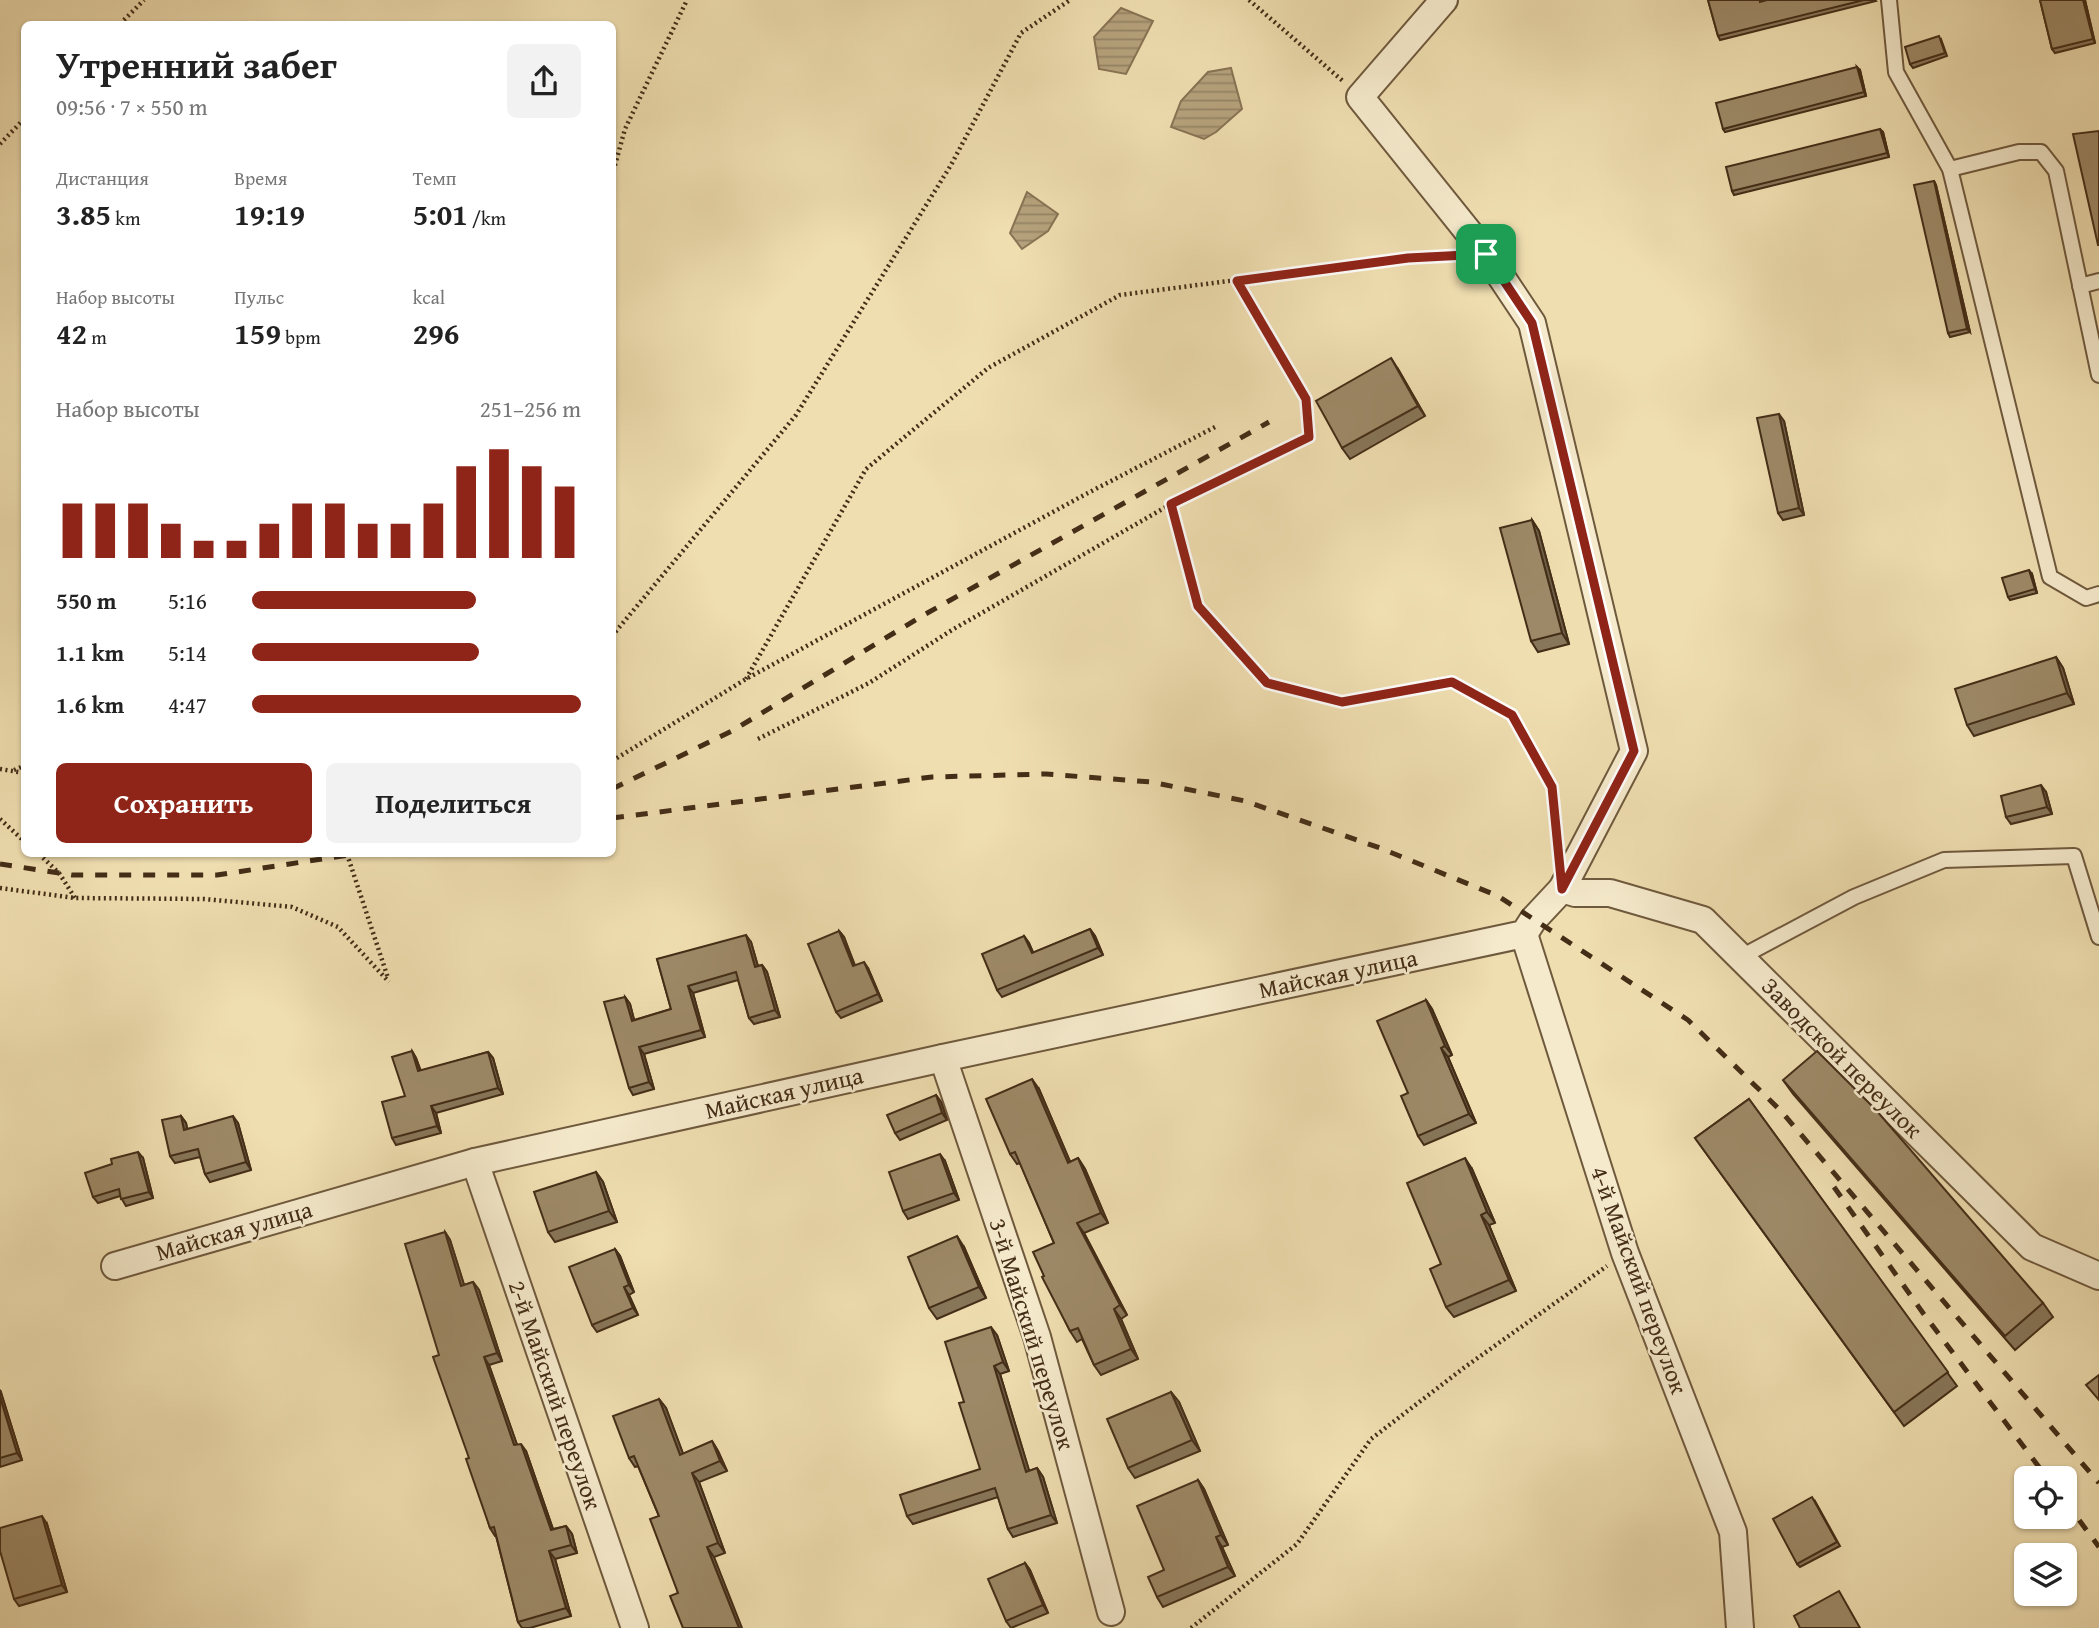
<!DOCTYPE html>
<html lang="ru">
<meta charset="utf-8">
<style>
body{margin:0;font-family:"Gentium Book Plus",serif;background:#f2f2f2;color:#222;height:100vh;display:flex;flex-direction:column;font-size:26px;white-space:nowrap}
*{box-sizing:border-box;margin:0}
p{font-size:23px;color:#767676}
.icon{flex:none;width:38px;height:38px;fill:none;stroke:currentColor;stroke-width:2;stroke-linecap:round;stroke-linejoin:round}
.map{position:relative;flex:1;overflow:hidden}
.side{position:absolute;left:21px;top:21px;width:595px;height:836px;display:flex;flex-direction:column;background:#fff;border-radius:10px;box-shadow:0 2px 5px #0004}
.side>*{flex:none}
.controls{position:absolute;left:2014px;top:1466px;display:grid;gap:14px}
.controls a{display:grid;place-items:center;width:63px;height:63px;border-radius:10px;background:#fff;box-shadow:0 2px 5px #0004;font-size:35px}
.pin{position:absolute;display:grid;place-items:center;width:60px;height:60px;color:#fff;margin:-30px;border-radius:14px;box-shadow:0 4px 10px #0006}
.round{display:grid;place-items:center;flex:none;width:74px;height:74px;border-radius:10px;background:#f2f2f2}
.headline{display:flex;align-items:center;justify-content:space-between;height:119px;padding:0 35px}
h1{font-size:38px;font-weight:600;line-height:52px}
.stats{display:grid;grid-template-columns:repeat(3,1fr);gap:10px;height:119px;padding:7px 35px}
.stats div{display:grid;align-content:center}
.stats b{font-size:30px;font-weight:600}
.stats small{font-size:19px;font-weight:400}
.stats p{font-size:19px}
.chart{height:196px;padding:14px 35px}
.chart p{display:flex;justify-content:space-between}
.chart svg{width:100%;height:126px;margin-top:7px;stroke:#8f2418;stroke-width:6}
.button{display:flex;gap:14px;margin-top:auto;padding:14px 35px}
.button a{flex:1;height:80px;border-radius:10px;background:#8f2418;color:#fff;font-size:28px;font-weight:600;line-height:80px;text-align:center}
.button a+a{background:#f2f2f2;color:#222}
ul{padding:0 35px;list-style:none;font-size:23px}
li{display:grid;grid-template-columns:112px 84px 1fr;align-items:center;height:52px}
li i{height:18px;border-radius:9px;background:#8f2418}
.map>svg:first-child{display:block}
.water{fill:url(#water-rules);stroke:#887354;stroke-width:2}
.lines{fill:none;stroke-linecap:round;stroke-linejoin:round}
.service-casing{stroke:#6f593d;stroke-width:18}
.minor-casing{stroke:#6f593d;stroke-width:30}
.path{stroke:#442d17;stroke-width:4.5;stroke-dasharray:2 3.5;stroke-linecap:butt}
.service{stroke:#f5eacc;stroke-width:14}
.minor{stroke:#f5eacc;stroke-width:26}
.rail{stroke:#442d17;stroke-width:5;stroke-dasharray:12 12;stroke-linecap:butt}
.wall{fill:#877659;stroke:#442d17;stroke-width:2}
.shaded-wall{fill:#6e6048;stroke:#442d17;stroke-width:2}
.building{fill:#9d8967;stroke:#442d17;stroke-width:2}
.route-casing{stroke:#fff;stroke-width:14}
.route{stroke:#8f2418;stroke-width:9}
.labels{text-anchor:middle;stroke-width:5;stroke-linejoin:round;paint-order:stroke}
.street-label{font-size:24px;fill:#442d17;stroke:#f5eacc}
</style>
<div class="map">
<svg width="2099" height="1628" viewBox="0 0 2099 1628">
<defs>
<pattern id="water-rules" width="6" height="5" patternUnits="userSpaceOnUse" patternTransform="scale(1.75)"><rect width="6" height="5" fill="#b5a27c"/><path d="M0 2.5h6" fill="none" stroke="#958465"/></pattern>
</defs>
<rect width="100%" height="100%" fill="#efdeb0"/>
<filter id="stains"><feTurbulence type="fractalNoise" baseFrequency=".00286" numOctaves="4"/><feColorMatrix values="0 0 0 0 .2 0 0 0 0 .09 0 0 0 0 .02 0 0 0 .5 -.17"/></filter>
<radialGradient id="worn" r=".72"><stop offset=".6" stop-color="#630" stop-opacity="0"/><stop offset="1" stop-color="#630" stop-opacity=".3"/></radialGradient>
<g class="water">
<polygon points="1121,8 1153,21 1126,74 1099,69 1094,37"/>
<polygon points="1231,68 1242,109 1216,132 1204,139 1171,127 1181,101 1208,72"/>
<polygon points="1027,192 1058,214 1048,231 1022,249 1010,233"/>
</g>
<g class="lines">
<defs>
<g id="service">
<polyline points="1889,0 1896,72 1950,169 2050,577 2086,598 2099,594"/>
<polyline points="1950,169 2019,152 2041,152 2056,171 2099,375"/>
<polyline points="2080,286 2099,281"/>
<polyline points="1741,957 1854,897 1944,860 2074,856 2099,937"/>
</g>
<g id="minor">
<polyline points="1562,889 1575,893 1610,893 1703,920 2032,1247 2099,1276"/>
<polyline points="1524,934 1625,1253 1733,1532 1740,1628"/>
<polyline points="943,1058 1037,1337 1111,1612"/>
<polyline points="475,1162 635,1628"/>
<polyline points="115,1266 475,1162 943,1058 1524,934 1533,920 1562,889 1634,751 1532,323 1486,254 1360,97 1444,0"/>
</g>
</defs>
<use href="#service" class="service-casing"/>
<use href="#minor" class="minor-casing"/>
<g class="path">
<polyline points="1249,0 1344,82"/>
<polyline points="120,24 144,0"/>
<polyline points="0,144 24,119"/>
<polyline points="612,176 625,129 687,0"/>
<polyline points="1171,504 1198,606 1267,683 1342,702 1452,682 1512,715 1552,787 1558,842"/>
<polyline points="612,636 796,415 951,165 1021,33 1070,0"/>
<polyline points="746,679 866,469 988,368 1120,295 1408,258 1457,256"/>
<polyline points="758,739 869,683 952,630 1171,504 1309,437 1306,399 1237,281"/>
<polyline points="612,761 746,679 1086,494 1217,426"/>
<polyline points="0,769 24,773"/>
<polyline points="14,770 24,766"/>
<polyline points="0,819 24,841"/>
<polyline points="39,854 59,873 75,898"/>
<polyline points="347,854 388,978"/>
<polyline points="0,888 75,898 204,899 292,907 338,927 389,982"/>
<polyline points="1191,1628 1297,1544 1371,1439 1465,1367 1607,1266"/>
</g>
<use href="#service" class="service"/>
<use href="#minor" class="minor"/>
<g class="rail">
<polyline points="612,789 732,731 922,616 1269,422"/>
<polyline points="612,818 932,777 1046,774 1151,782 1245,801 1380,848 1498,896 1688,1020 1780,1110 2099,1483"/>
<polyline points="0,864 72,875 217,875 355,854"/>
<polyline points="1834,1187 1923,1313 2048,1479"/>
<polyline points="2065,1501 2099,1547"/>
</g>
</g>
<g class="wall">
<polygon points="1708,0 1761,0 1762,1 1767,0 1875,0 1876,1 1720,40 1718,36"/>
<polygon points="2040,0 2085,0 2095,43 2055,53 2052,49"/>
<polygon points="1941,39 1947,56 1913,68 1910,64"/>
<polygon points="1860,70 1866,96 1725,132 1723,129"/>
<polygon points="1883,132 1889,157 1734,195 1732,191"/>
<polygon points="1934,181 1936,185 1970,332 1950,337 1948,333"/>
<polygon points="1398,369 1425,416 1350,459 1342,448"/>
<polygon points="1784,421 1804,515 1783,520 1778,513"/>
<polygon points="1532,520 1539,531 1569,644 1538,652 1531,641"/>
<polygon points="2032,574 2037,593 2010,600 2008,597"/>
<polygon points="2056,657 2063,668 2074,704 1974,736 1967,725"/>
<polygon points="2046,792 2052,814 2011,824 2006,817"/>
<polygon points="1090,929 1095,936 1103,955 1002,997 997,990 1024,936 1029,943 1033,953"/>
<polygon points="839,931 844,937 855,965 868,968 882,1001 841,1018 836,1012"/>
<polygon points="751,942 758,966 762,965 767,972 780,1017 754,1024 749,1018 738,980 693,993 705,1037 644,1054 654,1089 633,1095 629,1088 625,997 630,1004 634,1020 671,1009 657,959"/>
<polygon points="1426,1000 1432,1009 1452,1055 1448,1057 1476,1123 1424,1145 1418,1136 1408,1093"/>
<polygon points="412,1051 416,1058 421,1071 488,1052 493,1058 503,1094 436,1113 441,1133 396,1145 392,1138 405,1096"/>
<polygon points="1783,1080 2043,1303 2053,1317 2015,1350 1793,1094"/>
<polygon points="1039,1089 1070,1162 1078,1158 1085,1169 1108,1223 1084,1233 1127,1315 1121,1319 1138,1359 1101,1375 1094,1365 1082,1339 1077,1342 1070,1331 1044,1276 1054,1243 1020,1163 1017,1164 1010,1154"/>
<polygon points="936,1095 941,1102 947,1120 900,1140 895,1133"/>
<polygon points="1749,1099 1957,1386 1904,1426 1695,1138"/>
<polygon points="181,1116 186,1123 187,1129 238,1123 251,1170 210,1182 205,1174 200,1157 175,1163 170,1156"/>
<polygon points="143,1158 153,1198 126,1206 120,1196 98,1203 93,1197"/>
<polygon points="945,1161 959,1200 908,1219 903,1211"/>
<polygon points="1472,1169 1495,1223 1489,1225 1516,1291 1454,1317 1446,1307 1441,1264"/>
<polygon points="596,1172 603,1182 617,1222 555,1242 548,1232"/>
<polygon points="445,1232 450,1240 464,1285 473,1282 479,1290 502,1361 489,1365 517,1445 526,1451 553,1529 566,1526 572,1534 577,1553 555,1559 571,1616 530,1628 522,1628 518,1622 496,1536 495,1536 490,1528 439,1355"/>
<polygon points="964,1247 986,1298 937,1319 929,1308"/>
<polygon points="615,1249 620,1256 634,1292 629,1295 638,1315 597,1332 592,1325"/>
<polygon points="997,1335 1009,1371 1000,1374 1029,1471 1037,1468 1043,1477 1057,1523 1013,1537 1008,1529 998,1497 913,1524 907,1516 980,1469"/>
<polygon points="0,1390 22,1460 0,1467"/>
<polygon points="1171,1392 1179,1402 1200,1451 1135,1478 1128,1468"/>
<polygon points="659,1399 666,1408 683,1454 712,1441 718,1451 727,1471 699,1482 725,1553 714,1557 678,1593 659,1516 638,1466 635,1467 629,1458"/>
<polygon points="1198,1480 1204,1489 1228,1545 1222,1547 1235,1576 1163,1607 1157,1597 1164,1570"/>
<polygon points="1815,1501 1840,1546 1800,1567 1797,1564"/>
<polygon points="47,1524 67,1592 19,1606 14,1599"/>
<polygon points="1025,1563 1030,1570 1048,1613 1011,1628 1006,1621"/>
</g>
<g class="shaded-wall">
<polygon points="2083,0 2085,0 2095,43 2093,39"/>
<polygon points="1857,67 1860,70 1866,96 1864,92"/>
<polygon points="1880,129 1883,132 1889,157 1887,153"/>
<polygon points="1934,181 1936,185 1970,332 1967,329"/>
<polygon points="1391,358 1398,369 1425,416 1418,406"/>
<polygon points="1779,414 1784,421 1804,515 1799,508"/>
<polygon points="1532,520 1539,531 1569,644 1562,633"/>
<polygon points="2029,570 2032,574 2037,593 2035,589"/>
<polygon points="2056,657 2063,668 2074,704 2067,693"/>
<polygon points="2041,785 2046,792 2052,814 2047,807"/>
<polygon points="1090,929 1095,936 1103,955 1098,948"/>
<polygon points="839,931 844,937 857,973 853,966"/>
<polygon points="746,935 751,942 760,974 755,967"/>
<polygon points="1024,936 1029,943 1037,961 1032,953"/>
<polygon points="864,962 868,968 882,1001 878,994"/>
<polygon points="762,965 767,972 780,1017 775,1010"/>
<polygon points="688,986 693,993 705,1037 701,1030"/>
<polygon points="625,997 630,1004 636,1027 632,1021"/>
<polygon points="1426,1000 1432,1009 1452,1055 1445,1046"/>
<polygon points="639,1047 644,1054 654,1089 649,1082"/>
<polygon points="1441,1048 1448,1057 1476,1123 1469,1114"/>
<polygon points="412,1051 416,1058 423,1078 418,1071"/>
<polygon points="488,1052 493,1058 503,1094 498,1088"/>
<polygon points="1032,1079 1039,1089 1075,1173 1068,1163"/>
<polygon points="936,1095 941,1102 947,1120 942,1113"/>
<polygon points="431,1106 436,1113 441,1133 437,1126"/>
<polygon points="181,1116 186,1123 189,1137 184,1130"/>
<polygon points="233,1116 238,1123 251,1170 246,1162"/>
<polygon points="138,1152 143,1158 153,1198 149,1192"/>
<polygon points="940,1154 945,1161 959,1200 954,1193"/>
<polygon points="1078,1158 1085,1169 1108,1223 1101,1213"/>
<polygon points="1465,1158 1472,1169 1495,1223 1487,1212"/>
<polygon points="596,1172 603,1182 617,1222 609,1211"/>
<polygon points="1481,1215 1489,1225 1516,1291 1509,1280"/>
<polygon points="1077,1223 1084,1233 1127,1315 1120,1305"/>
<polygon points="445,1232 450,1240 467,1294 461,1286"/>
<polygon points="957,1236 964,1247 986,1298 979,1287"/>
<polygon points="615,1249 620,1256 634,1292 629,1285"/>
<polygon points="473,1282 479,1290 502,1361 497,1353"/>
<polygon points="624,1287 629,1295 638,1315 633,1308"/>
<polygon points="1114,1309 1121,1319 1138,1359 1131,1349"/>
<polygon points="991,1327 997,1335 1009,1371 1003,1362"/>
<polygon points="484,1357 489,1365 520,1453 514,1445"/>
<polygon points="994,1366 1000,1374 1032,1480 1026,1472"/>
<polygon points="0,1390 1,1392 22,1460 17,1453 0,1397"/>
<polygon points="1171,1392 1179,1402 1200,1451 1192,1440"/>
<polygon points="659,1399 666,1408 687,1464 680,1455"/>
<polygon points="712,1441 718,1451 727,1471 720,1461"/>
<polygon points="521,1444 526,1451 556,1538 551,1530"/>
<polygon points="1037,1468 1043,1477 1057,1523 1051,1515"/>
<polygon points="692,1473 699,1482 725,1553 718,1543"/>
<polygon points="1198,1480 1204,1489 1228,1545 1221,1535"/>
<polygon points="42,1516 47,1524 67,1592 62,1585"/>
<polygon points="566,1526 572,1534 577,1553 571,1545"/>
<polygon points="1216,1537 1222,1547 1235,1576 1228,1567"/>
<polygon points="707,1547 714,1557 742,1628 739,1628"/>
<polygon points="549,1551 555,1559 571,1616 566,1608"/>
<polygon points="1025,1563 1030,1570 1048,1613 1043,1605"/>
</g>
<g class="building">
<polygon points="1708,0 1760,0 1760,2 1767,0 1864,0 1718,36"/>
<polygon points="2040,0 2083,0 2093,39 2052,49"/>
<polygon points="1939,36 1945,53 1910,64 1905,47"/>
<polygon points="1857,67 1864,92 1723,129 1716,103"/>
<polygon points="1880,129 1887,153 1732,191 1726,167"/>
<polygon points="2099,131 2099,245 2098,245 2073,134"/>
<polygon points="1934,181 1967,329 1948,333 1914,185"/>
<polygon points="1391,358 1418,406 1342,448 1316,401"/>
<polygon points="1779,414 1799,508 1778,513 1757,418"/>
<polygon points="1532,520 1562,633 1531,641 1500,528"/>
<polygon points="2029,570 2035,589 2008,597 2002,578"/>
<polygon points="2056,657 2067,693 1967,725 1955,689"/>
<polygon points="2041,785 2047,807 2006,817 2001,796"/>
<polygon points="1090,929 1098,948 997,990 982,954 1024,936 1032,953"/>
<polygon points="839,931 853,966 864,962 878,994 836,1012 808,944"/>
<polygon points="746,935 755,967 762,965 775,1010 749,1018 736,972 688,986 701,1030 639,1047 649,1082 629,1088 604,1002 625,997 632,1021 671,1009 657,959"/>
<polygon points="1426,1000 1445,1046 1441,1048 1469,1114 1418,1136 1401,1096 1408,1093 1377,1021"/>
<polygon points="412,1051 418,1071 488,1052 498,1088 431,1106 437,1126 392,1138 382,1102 405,1096 392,1057"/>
<polygon points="1817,1051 1876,1110 2043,1303 2005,1336 1783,1080"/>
<polygon points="1032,1079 1068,1163 1078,1158 1101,1213 1077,1223 1120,1305 1114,1309 1131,1349 1094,1365 1078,1328 1070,1331 1042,1277 1044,1276 1033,1252 1054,1243 1015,1152 1010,1154 986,1099"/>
<polygon points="936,1095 942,1113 895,1133 887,1115"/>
<polygon points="1749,1099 1948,1372 1894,1412 1695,1138"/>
<polygon points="181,1116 184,1130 233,1116 246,1162 205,1174 198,1149 170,1156 162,1120"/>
<polygon points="138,1152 149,1192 121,1199 119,1189 93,1197 85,1173 112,1164 111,1159"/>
<polygon points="940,1154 954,1193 903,1211 889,1172"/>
<polygon points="1465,1158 1487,1212 1481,1215 1509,1280 1446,1307 1430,1269 1441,1264 1407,1183"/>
<polygon points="596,1172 609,1211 548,1232 534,1192"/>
<polygon points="445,1232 461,1286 473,1282 497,1353 484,1357 514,1445 521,1444 551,1530 566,1526 571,1545 549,1551 566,1608 518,1622 494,1527 490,1528 466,1459 469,1458 433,1357 439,1355 405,1244"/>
<polygon points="957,1236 979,1287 929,1308 908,1257"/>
<polygon points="615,1249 629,1285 624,1287 633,1308 592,1325 569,1267"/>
<polygon points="991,1327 1003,1362 994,1366 1026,1472 1037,1468 1051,1515 1008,1529 995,1488 907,1516 900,1495 980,1469 959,1403 964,1402 945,1342"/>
<polygon points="2099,1375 2099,1400 2086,1385"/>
<polygon points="1171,1392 1192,1440 1128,1468 1107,1419"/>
<polygon points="0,1397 17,1453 0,1458"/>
<polygon points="659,1399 680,1455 712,1441 720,1461 692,1473 718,1543 707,1547 739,1628 683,1628 670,1596 678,1593 650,1519 659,1516 634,1456 629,1458 613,1416"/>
<polygon points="1198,1480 1221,1535 1216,1537 1228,1567 1157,1597 1148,1577 1164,1570 1137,1506"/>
<polygon points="1812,1497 1837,1542 1797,1564 1773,1519"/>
<polygon points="42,1516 62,1585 14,1599 0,1551 0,1528"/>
<polygon points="1025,1563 1043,1605 1006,1621 988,1579"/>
<polygon points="1839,1591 1860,1628 1800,1628 1794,1616"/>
</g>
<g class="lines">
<defs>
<polygon id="route" points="1486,254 1532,323 1634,751 1562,889 1552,787 1512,715 1452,682 1342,702 1267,683 1198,606 1171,504 1309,437 1306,399 1237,281 1408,258"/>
</defs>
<use href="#route" class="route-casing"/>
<use href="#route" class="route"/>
</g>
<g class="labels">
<g class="street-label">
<text transform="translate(1338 974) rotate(-12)" y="8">Майская улица</text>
<text transform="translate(1842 1058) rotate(45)" y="8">Заводской переулок</text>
<text transform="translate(784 1093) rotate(-13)" y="8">Майская улица</text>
<text transform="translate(234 1231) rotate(-16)" y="8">Майская улица</text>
<text transform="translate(1639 1280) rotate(70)" y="8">4-й Майский переулок</text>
<text transform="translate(1032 1334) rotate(73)" y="8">3-й Майский переулок</text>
<text transform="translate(555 1395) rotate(71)" y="8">2-й Майский переулок</text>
</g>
</g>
<rect width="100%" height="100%" filter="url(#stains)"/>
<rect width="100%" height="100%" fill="url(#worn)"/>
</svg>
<div class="controls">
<a><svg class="icon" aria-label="locate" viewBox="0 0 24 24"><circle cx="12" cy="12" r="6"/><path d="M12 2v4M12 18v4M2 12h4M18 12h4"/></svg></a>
<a><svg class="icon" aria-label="layers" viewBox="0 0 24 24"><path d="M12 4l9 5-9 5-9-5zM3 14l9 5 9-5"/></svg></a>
</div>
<div class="pin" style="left:1486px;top:254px;background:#1e9e55"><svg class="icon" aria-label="arrive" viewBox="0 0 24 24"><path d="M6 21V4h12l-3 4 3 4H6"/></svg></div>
<section class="side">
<div class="headline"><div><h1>Утренний забег</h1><p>09:56 · 7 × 550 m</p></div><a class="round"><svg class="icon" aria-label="share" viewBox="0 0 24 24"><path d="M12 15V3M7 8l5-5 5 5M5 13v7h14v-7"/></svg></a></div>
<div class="stats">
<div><p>Дистанция</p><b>3.85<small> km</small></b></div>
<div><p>Время</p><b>19:19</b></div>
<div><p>Темп</p><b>5:01<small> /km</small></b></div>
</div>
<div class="stats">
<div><p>Набор высоты</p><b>42<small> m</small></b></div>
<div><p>Пульс</p><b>159<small> bpm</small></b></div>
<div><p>kcal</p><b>296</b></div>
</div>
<div class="chart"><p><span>Набор высоты</span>251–256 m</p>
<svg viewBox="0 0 160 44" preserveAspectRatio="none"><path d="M5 44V25M15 44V25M25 44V25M35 44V32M45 44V38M55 44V38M65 44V32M75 44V25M85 44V25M95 44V32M105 44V32M115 44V25M125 44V12M135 44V6M145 44V12M155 44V19"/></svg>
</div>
<ul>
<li><b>550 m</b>5:16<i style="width:68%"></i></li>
<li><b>1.1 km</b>5:14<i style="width:69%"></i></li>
<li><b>1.6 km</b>4:47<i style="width:100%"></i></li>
</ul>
<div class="button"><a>Сохранить</a><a>Поделиться</a></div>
</section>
</div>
